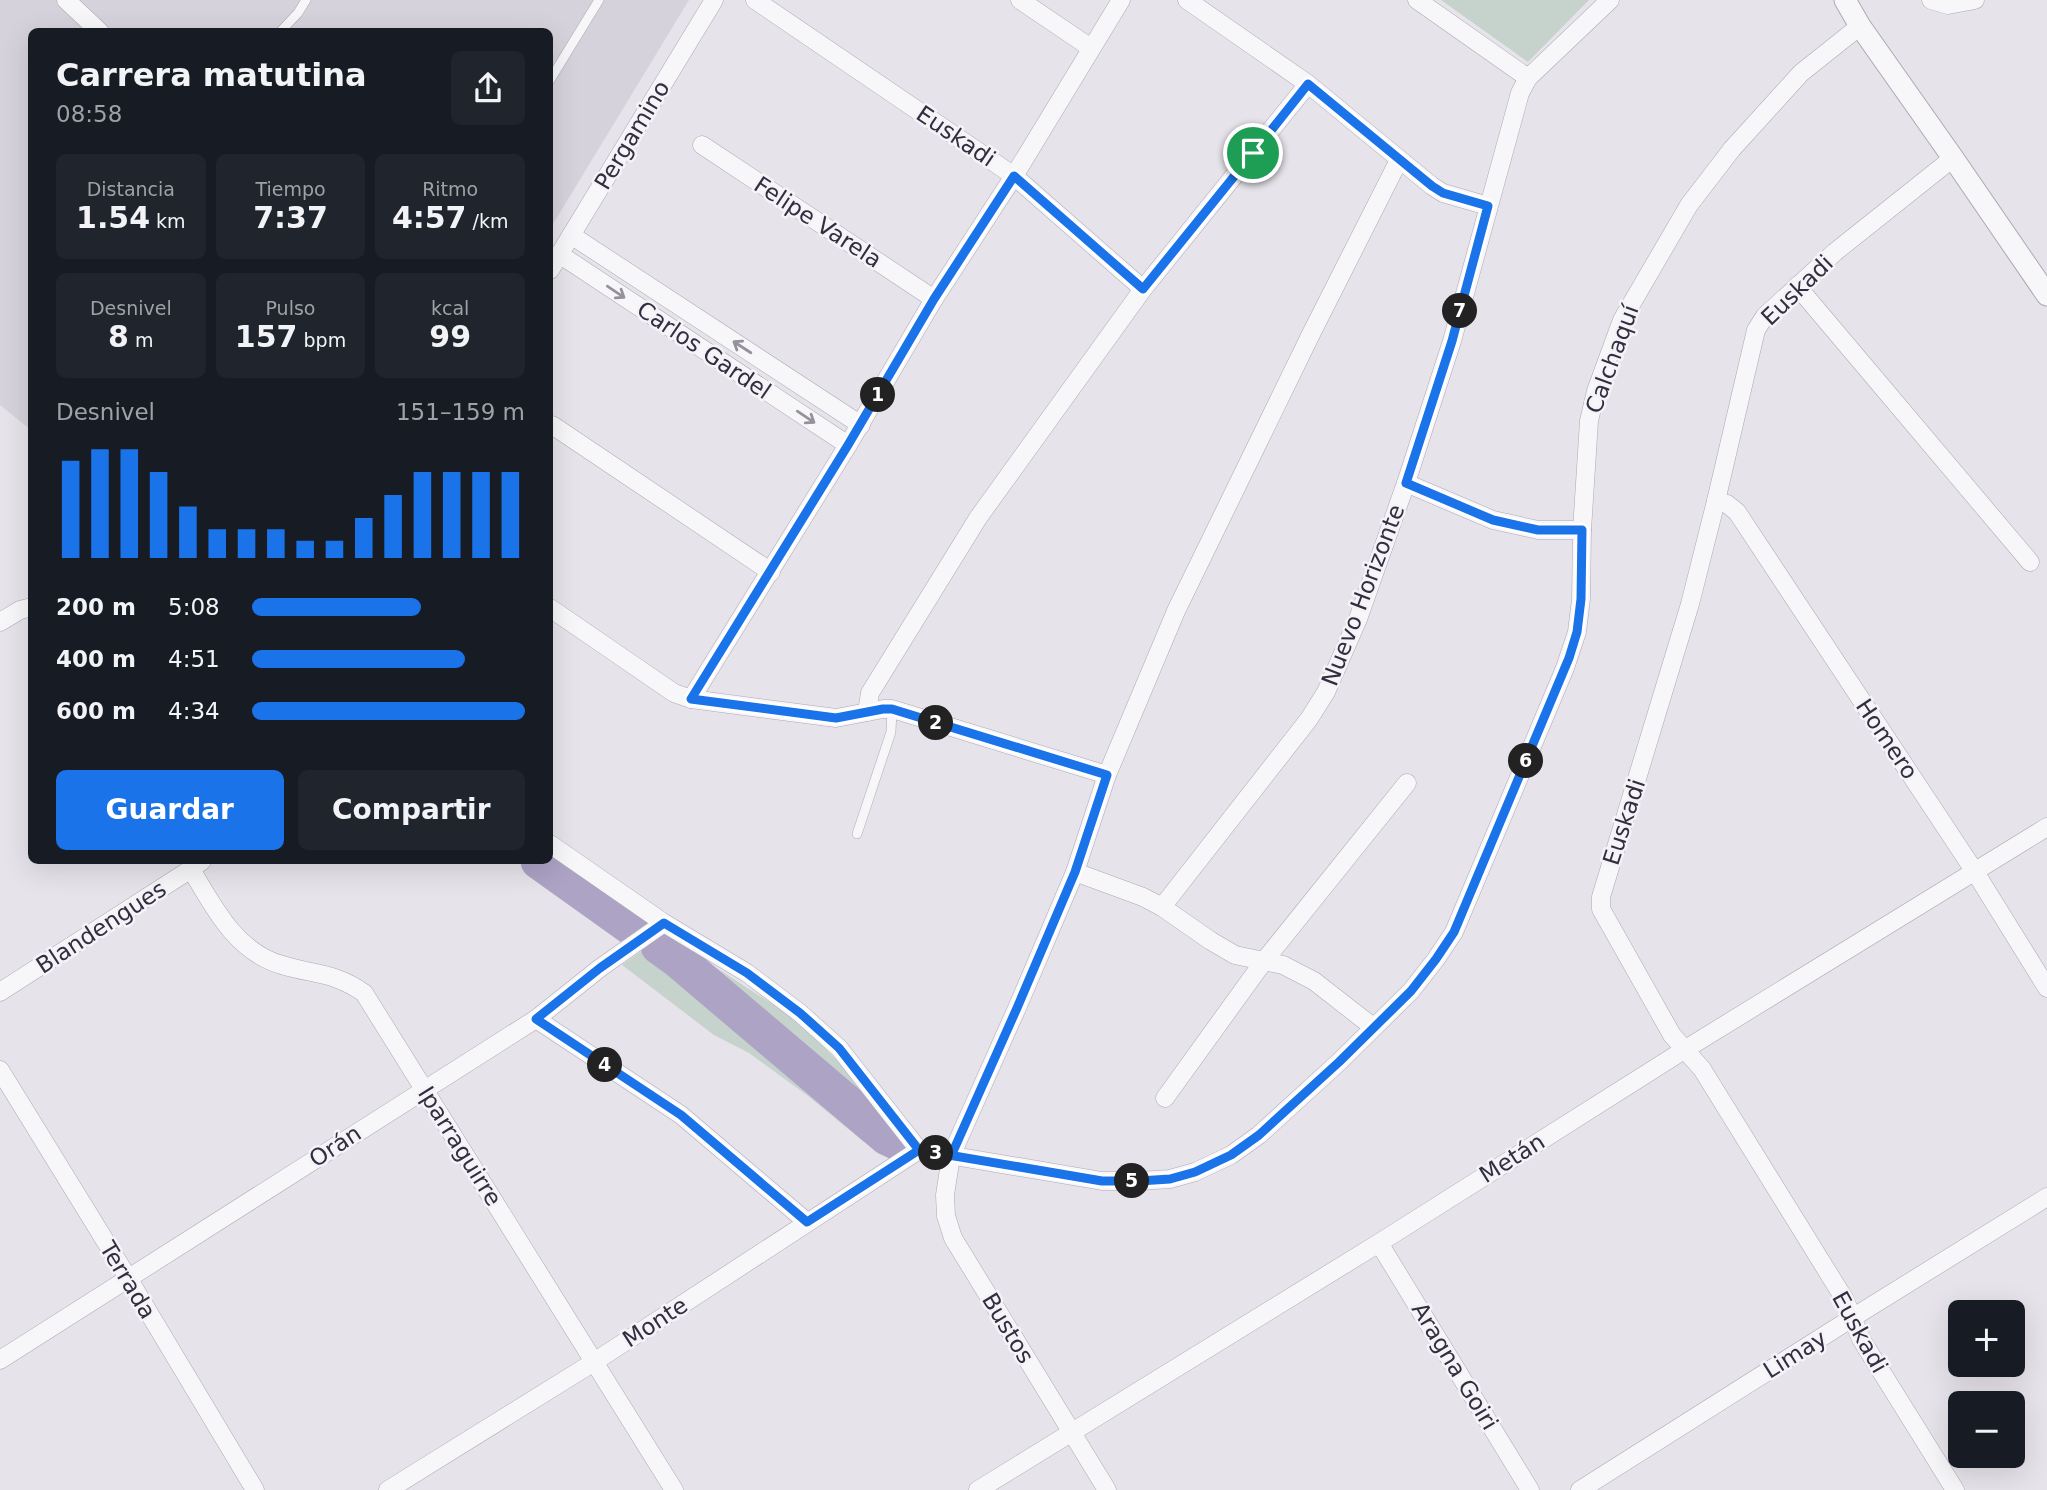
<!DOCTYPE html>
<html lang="es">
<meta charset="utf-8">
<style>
body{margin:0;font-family:"DejaVu Sans",sans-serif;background:#20242c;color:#f1f3f6;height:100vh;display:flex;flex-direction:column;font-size:26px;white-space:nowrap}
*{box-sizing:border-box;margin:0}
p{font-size:23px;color:#9ea1a6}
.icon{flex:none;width:38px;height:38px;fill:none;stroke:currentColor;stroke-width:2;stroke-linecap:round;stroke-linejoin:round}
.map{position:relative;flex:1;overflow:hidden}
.drawer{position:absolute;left:28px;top:28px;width:525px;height:836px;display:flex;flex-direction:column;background:#171b24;border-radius:10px;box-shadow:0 7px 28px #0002}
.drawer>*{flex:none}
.tools{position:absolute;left:1948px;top:1300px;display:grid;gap:14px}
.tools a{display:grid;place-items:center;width:77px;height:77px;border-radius:10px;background:#171b24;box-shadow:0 7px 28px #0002;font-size:35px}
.pin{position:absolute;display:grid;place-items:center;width:60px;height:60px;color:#fff;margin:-30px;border:4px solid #fff;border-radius:50%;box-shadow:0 2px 7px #0007}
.km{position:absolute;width:35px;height:35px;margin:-18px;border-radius:50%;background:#222;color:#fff;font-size:19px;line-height:35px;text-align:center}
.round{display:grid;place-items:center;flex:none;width:74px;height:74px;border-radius:10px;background:#20242c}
.summary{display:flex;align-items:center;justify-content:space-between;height:119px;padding:0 28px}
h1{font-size:32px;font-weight:700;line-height:52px}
.metrics{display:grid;grid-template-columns:repeat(3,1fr);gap:10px;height:119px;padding:7px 28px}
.metrics div{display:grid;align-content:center;border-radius:10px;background:#20242c;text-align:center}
.metrics b{font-size:30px;font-weight:700}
.metrics small{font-size:19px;font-weight:400}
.metrics p{font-size:19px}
.chart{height:196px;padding:14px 28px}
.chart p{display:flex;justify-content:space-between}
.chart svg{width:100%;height:126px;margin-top:7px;stroke:#1a73e8;stroke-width:6}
.primary-button{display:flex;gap:14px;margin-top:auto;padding:14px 28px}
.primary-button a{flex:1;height:80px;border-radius:10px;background:#1a73e8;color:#fff;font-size:28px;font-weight:700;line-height:80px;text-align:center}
.primary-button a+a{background:#20242c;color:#f1f3f6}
ul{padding:0 28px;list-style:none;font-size:23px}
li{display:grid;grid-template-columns:112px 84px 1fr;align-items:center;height:52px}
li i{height:18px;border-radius:9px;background:#1a73e8}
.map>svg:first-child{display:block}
.built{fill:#d5d2db}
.green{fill:#c6d3cc}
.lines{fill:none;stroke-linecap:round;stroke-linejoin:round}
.river{stroke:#aca3c5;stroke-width:37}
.service-casing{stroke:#ada9b4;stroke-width:10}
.minor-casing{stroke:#ada9b4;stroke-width:19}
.tertiary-casing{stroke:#ada9b4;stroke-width:23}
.service{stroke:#f7f6f9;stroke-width:9}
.minor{stroke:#f7f6f9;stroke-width:18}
.tertiary{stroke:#f7f6f9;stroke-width:21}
.oneway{stroke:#96929c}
.route-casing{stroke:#fff;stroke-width:14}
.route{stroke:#1a73e8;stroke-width:9}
.labels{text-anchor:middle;stroke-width:5;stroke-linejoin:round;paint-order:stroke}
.street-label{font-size:23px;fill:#342d40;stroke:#f4f3f7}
</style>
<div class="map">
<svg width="2047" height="1490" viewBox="0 0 2047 1490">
<rect width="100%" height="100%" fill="#e6e3ea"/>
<polygon class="built" points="0,0 689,0 550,229 550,32 32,32 31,430 0,405"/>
<g class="green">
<polygon points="1441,0 1589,0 1528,62"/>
<polygon points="661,937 678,943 800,1022 847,1071 898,1136 893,1150 864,1142 808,1096 749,1053 714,1035 622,965"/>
</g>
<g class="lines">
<g class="river">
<polyline points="539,861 630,926"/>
<polyline points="659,946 677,959 887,1137 900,1143"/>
</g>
<defs>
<g id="service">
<polyline points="280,32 298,13 306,0"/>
<polyline points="550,80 599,0"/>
<polyline points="857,834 891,732 892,709"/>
</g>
<g id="minor">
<polyline points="66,0 100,32"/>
<polyline points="755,0 1014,176 1143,289"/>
<polyline points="1020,0 1091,48"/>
<polyline points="1187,0 1308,84 1432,186 1443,193 1488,206"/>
<polyline points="1417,0 1528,78"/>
<polyline points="1931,0 1948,5 1975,0"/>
<polyline points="702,145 934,299"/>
<polyline points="1953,158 1835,252 1765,316 1756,330 1716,501 1690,604 1601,897 1601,909 1672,1035 1702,1069 1845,1300 1861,1339 1955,1490"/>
<polyline points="571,235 861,425"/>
<polyline points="559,254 848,445"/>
<polyline points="550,270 714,0"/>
<polyline points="1797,286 2030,562"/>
<polyline points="552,425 771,572"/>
<polyline points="1406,483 1493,520 1538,530 1582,530"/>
<polyline points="1716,501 1727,504 1737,512 1975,872 2047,988"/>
<polyline points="550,608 674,693 691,699 836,718 883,709 892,709 1107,775"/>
<polyline points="0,622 20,610 32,607"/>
<polyline points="691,699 848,445 934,299 1014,176 1121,0"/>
<polyline points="867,712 870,693 978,518 1143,289 1308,84"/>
<polyline points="550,844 664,923 747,973 800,1013 839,1048 919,1150 1102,1181 1139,1181 1170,1179 1195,1172 1231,1155 1259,1135 1339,1062 1411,991 1436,959 1454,932 1565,668 1577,632 1581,599 1582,530 1589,421 1596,391 1622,320 1689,205 1732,149 1801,73 1860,26"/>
<path d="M191,869c23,39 45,83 91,96 33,10 52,7 82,28l310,497"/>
<polyline points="1075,872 1143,897 1162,907 1211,941 1235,955 1283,965 1314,981 1373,1027"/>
<polyline points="1162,907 1309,719 1326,692 1358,619 1406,483 1452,341 1520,93 1528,78 1610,0"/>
<polyline points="0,992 191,869 202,861"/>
<polyline points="536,1019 681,1115 807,1222"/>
<polyline points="0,1070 128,1278 255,1490"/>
<polyline points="1165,1098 1264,961 1407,783"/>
<polyline points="1379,1243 1530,1490"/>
<polyline points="0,1360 536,1019 600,968 664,923"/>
<polyline points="388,1490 594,1362 919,1150"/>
<polyline points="978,1490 1379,1243 1684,1050 2047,827"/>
<polyline points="1107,1490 953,1238 946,1216 945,1195 951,1156 1017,1008 1075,872 1107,775 1176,611 1311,334 1399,160"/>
<polyline points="1580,1490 1852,1318 2047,1197"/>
</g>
<polyline id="tertiary" points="1845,0 1860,26 1953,158 2047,295"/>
</defs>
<use href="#service" class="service-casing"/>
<use href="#minor" class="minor-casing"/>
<use href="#tertiary" class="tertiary-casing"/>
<use href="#service" class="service"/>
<use href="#minor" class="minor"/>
<use href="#tertiary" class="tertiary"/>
</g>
<defs><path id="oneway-shaft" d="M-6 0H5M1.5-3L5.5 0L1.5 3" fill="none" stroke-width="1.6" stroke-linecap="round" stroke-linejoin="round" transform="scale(1.75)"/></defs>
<g class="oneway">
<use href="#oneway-shaft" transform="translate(616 292) rotate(34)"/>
<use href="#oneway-shaft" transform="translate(742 347) rotate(-147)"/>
<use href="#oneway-shaft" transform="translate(806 417) rotate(34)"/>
</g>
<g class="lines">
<defs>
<polyline id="route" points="1253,153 1143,289 1014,176 934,299 848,445 691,699 836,718 883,709 892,709 1107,775 1075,872 1017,1008 951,1156 919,1150 839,1048 800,1013 747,973 664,923 600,968 536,1019 681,1115 807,1222 919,1150 1102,1181 1139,1181 1170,1179 1195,1172 1231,1155 1259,1135 1339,1062 1411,991 1436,959 1454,932 1569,658 1577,632 1581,599 1582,530 1538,530 1493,520 1406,483 1452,341 1488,206 1443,193 1432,186 1308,84 1253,153"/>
</defs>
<use href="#route" class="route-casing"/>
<use href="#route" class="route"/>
</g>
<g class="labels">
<g class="street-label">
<text transform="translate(632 135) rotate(-59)" y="8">Pergamino</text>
<text transform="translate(956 136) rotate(34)" y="8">Euskadi</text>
<text transform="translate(818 222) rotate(33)" y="8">Felipe Varela</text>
<text transform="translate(1797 290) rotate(-44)" y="8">Euskadi</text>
<text transform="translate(704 350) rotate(34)" y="8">Carlos Gardel</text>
<text transform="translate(1612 359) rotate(-70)" y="8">Calchaquí</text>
<text transform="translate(1363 595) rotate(-69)" y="8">Nuevo Horizonte</text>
<text transform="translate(1887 739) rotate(56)" y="8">Homero</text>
<text transform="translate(1624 822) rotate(-72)" y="8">Euskadi</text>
<text transform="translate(101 927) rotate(-33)" y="8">Blandengues</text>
<text transform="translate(335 1146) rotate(-33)" y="8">Orán</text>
<text transform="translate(460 1146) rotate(58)" y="8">Iparraguirre</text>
<text transform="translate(1512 1158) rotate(-32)" y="8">Metán</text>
<text transform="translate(128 1280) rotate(59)" y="8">Terrada</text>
<text transform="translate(655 1322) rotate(-33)" y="8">Monte</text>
<text transform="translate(1008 1328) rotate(59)" y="8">Bustos</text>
<text transform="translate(1860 1332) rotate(61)" y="8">Euskadi</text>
<text transform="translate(1795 1354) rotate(-32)" y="8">Limay</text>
<text transform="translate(1455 1366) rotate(59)" y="8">Aragna Goiri</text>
</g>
</g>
</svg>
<div class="tools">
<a>+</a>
<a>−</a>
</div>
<div class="pin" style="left:1253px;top:153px;background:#1e9e55"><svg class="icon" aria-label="arrive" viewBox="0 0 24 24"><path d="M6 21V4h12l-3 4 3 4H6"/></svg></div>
<b class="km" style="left:878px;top:395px">1</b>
<b class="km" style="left:936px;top:723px">2</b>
<b class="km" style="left:936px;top:1153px">3</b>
<b class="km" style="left:605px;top:1065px">4</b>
<b class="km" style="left:1132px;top:1181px">5</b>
<b class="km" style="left:1526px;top:761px">6</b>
<b class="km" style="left:1460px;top:311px">7</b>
<section class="drawer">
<div class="summary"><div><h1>Carrera matutina</h1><p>08:58</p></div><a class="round"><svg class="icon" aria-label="share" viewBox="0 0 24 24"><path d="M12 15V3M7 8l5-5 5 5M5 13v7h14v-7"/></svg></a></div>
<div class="metrics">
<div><p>Distancia</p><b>1.54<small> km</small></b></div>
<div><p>Tiempo</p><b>7:37</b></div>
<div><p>Ritmo</p><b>4:57<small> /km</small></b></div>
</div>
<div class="metrics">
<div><p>Desnivel</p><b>8<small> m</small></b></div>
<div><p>Pulso</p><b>157<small> bpm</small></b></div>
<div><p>kcal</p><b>99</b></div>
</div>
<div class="chart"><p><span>Desnivel</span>151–159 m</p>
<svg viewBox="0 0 160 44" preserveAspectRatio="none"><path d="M5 44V10M15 44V6M25 44V6M35 44V14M45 44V26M55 44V34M65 44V34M75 44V34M85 44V38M95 44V38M105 44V30M115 44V22M125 44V14M135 44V14M145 44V14M155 44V14"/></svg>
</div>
<ul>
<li><b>200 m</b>5:08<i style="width:62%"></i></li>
<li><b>400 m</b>4:51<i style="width:78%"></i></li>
<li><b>600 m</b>4:34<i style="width:100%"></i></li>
</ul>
<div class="primary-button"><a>Guardar</a><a>Compartir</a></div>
</section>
</div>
